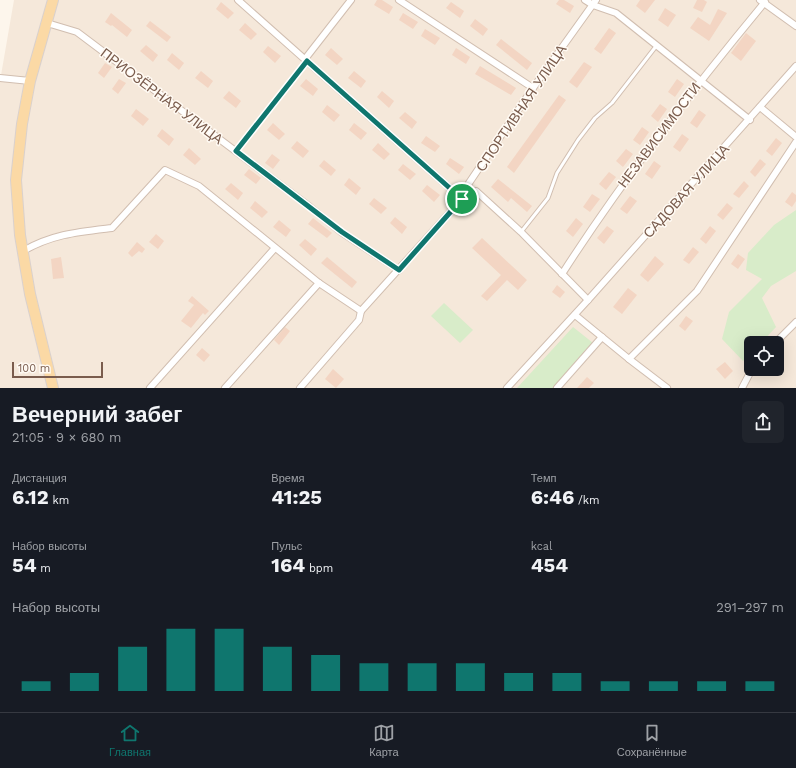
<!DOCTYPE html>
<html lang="ru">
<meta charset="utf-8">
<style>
body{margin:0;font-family:"Work Sans",sans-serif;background:#20242c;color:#f1f3f6;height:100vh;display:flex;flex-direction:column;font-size:15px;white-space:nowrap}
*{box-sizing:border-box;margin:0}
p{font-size:13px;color:#9ea1a6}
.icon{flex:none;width:22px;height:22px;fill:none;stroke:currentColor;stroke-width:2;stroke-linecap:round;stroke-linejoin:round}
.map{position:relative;height:388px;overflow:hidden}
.details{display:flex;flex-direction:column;background:#171b24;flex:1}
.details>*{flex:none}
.buttons{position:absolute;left:744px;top:336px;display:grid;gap:8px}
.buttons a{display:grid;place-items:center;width:40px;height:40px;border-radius:6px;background:#171b24;box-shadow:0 4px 16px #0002;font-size:20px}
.scale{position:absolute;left:12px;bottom:10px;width:91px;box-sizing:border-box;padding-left:4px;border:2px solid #7a5c4d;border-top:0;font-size:11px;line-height:14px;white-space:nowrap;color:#7a5c4d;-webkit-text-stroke:3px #fffaf3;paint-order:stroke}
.pin{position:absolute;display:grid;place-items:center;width:34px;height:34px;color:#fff;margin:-17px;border:2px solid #fff;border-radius:50%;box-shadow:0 1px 4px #0007}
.round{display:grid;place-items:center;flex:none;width:42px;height:42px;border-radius:6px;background:#20242c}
.summary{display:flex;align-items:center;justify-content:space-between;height:68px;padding:0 12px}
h1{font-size:22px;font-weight:700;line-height:30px}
.metrics{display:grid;grid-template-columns:repeat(3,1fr);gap:6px;height:68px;padding:4px 12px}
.metrics div{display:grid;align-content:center}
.metrics b{font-size:20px;font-weight:700}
.metrics small{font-size:11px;font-weight:400}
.metrics p{font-size:11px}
.chart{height:112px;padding:8px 12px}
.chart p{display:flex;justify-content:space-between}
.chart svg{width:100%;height:72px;margin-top:4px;stroke:#0f766e;stroke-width:6}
.dock{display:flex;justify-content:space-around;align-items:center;height:56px;border-top:1px solid #363941;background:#171b24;font-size:11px;color:#9ea1a6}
.dock a{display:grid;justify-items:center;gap:2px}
.dock .on{color:#0f766e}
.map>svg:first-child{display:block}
.residential{fill:#f5e8da;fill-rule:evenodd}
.green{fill:#d8ecc9}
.building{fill:#f3d5c3}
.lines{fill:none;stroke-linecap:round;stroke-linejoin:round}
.service-casing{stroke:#d1beb0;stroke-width:5}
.minor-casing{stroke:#d1beb0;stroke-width:8}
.primary-casing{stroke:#dad1cd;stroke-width:12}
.service{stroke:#fff;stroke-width:3}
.minor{stroke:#fff;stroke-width:6}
.primary{stroke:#fbd9a5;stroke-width:10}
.route-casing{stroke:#fff;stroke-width:8}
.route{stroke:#0f766e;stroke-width:5}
.labels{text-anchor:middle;stroke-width:3;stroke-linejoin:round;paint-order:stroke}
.street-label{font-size:14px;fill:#7a5c4d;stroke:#fffaf3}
</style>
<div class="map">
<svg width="796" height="388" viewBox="0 0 796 388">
<rect width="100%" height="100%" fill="#fdf6ec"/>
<path class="residential" d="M14,0h782v388h-796v-307zM751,343h26v26h-26z"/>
<g class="green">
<polygon points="796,210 796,271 771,286 762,298 776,327 761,343 751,343 751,353 743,361 722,339 729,312 762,279 746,270 748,253 774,225"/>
<polygon points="444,303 473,330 460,343 431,316"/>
<polygon points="573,327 593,343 553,388 517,388"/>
</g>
<g class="building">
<polygon points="377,0 382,0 393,7 389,14 374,5"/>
<polygon points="559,0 564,0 574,6 570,13 556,4"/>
<polygon points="640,0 655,0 645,13 636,6"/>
<polygon points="697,0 704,0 707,2 702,12 693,8"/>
<polygon points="221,2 234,13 228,19 216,9"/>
<polygon points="451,2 464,11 460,18 446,8"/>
<polygon points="665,8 676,15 668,27 658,20"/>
<polygon points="718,9 727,13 709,41 690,28 698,17 710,25"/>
<polygon points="111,13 132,30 127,37 112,25 111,26 105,22"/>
<polygon points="403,13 418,22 413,29 399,20"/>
<polygon points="475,19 488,29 483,36 470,26"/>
<polygon points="150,21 171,37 167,42 146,26"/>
<polygon points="245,23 257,34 251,40 239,30"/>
<polygon points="609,28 616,33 601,54 594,49"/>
<polygon points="425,29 440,38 435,45 421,36"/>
<polygon points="746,33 756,41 741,61 731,53"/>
<polygon points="501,39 532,63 527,70 496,45"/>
<polygon points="146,45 158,55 153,62 140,51"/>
<polygon points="268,46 281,56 275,63 263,52"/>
<polygon points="331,48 343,59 337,65 325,55"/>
<polygon points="456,48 470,57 466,64 452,55"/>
<polygon points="172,53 184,63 179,70 167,60"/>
<polygon points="584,62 592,67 577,88 569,82"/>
<polygon points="105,63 112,67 104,78 98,73"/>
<polygon points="480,66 516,88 511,95 475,74"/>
<polygon points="201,71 213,81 208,88 195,78"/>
<polygon points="354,71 366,81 361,88 348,78"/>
<polygon points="119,79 126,83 118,94 112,89"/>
<polygon points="306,79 318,89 313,96 300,86"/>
<polygon points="677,79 684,84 675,97 668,92"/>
<polygon points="229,91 241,101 236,108 223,98"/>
<polygon points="382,91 394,101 389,108 377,97"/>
<polygon points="559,95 566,100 514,173 507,167"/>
<polygon points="660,104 667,109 658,122 651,116"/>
<polygon points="327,105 340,115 334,122 322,112"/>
<polygon points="136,109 149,119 143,126 131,116"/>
<polygon points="699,110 706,115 697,128 690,123"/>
<polygon points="405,112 417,122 412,129 399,118"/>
<polygon points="273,123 285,134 279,140 267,130"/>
<polygon points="354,123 367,133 361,140 349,130"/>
<polygon points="642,127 649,132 640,145 633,140"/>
<polygon points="162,129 174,139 169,146 157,136"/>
<polygon points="682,134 689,139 680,152 673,147"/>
<polygon points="426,136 440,146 435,152 421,143"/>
<polygon points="776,138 782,143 772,156 766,151"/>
<polygon points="297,141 309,151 303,158 291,148"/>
<polygon points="378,143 390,154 384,160 372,150"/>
<polygon points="189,148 201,159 195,165 183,155"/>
<polygon points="626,149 633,154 623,167 616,161"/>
<polygon points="272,154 280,160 273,169 265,163"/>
<polygon points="450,158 464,167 459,174 446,164"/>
<polygon points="760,159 766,164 755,177 750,172"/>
<polygon points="324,160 336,170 331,176 319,166"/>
<polygon points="654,161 661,166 652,179 645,174"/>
<polygon points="403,164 416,174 410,180 398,170"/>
<polygon points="249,169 261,178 256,184 244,175"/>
<polygon points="609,172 616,177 606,190 599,184"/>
<polygon points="349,178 361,188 356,195 344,185"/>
<polygon points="498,179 532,206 527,212 511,198 508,202 491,187"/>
<polygon points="744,181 749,186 739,198 733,194"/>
<polygon points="231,183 243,193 238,200 225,189"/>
<polygon points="427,185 440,195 434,202 422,191"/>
<polygon points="792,192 796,195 796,201 792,207 785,202"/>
<polygon points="592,194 600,199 590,212 583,207"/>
<polygon points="630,196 637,201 627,214 620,209"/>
<polygon points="374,198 387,208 381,214 369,204"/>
<polygon points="255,201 268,212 262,218 250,208"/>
<polygon points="727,203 733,208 723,220 717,215"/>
<polygon points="395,217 407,227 402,234 390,223"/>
<polygon points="313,218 332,233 327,238 308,224"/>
<polygon points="576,218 583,224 573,237 566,231"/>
<polygon points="279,220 291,230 286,237 273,227"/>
<polygon points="607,226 614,231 604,244 597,238"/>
<polygon points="710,226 716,231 706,244 700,239"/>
<polygon points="156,234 164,241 158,249 149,242"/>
<polygon points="482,238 527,280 518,290 507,280 487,301 481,296 501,275 472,248"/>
<polygon points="305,239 317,249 311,256 299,245"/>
<polygon points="137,242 145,249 142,253 139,251 132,257 128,253"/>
<polygon points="693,247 699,252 689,264 683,260"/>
<polygon points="738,254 745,259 738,269 731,264"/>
<polygon points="655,256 664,264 648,282 640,275"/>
<polygon points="61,257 64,278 53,279 51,259"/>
<polygon points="327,257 357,282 352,288 321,263"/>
<polygon points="557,285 565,292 560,298 552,292"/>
<polygon points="628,288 637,295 622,314 613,307"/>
<polygon points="192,296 209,311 205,315 203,313 191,328 181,321 194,305 188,301"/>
<polygon points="686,316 693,321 685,331 679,326"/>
<polygon points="285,327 290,331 279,345 274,340"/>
<polygon points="202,348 210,355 204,362 196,355"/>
<polygon points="725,362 733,371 725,379 716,369"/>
<polygon points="333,369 344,379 336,388 325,379"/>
<polygon points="587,377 594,383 589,388 577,388"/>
</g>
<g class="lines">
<defs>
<g id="service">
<polyline points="236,151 307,62"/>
<polyline points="521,232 548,198 557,173 578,140 595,118 612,103 657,45"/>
</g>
<g id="minor">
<polyline points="238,0 462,199 476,191 521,232 588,300"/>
<polyline points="399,0 533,88"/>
<polyline points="585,0 593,5 616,13 750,120"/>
<polyline points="760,0 796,26"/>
<polyline points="47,23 77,32 310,207 341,232 399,270"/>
<polyline points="305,59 351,0"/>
<polyline points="0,78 30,81"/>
<polyline points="760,107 796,137"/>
<path d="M23,251c30,-17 55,-19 89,-23l53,-58 34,16 120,97 42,28 101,-112 7,-16 64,-95 63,-88"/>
<path d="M562,274c61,-95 130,-184 203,-272"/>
<polyline points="575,315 629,359 697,291 796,142"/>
<polyline points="775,343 796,322"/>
<polyline points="629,359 667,388"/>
<polyline points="150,388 275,248"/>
<polyline points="225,388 319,283"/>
<polyline points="300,388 359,320 361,311"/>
<polyline points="507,388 588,300 796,66"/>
<polyline points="557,388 602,337"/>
<polyline points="742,388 752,369"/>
</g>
<polyline id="primary" points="53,388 30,294 20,235 16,180 22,124 30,81 53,0"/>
</defs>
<use href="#service" class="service-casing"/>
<use href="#minor" class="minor-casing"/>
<use href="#primary" class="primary-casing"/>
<use href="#service" class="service"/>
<use href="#minor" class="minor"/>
<use href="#primary" class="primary"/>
</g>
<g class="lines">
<defs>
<polygon id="route" points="307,61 462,199 399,270 342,232 236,151"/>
</defs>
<use href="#route" class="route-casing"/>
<use href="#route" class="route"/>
</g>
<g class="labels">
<g class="street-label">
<text transform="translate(162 96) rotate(37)" y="5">ПРИОЗЁРНАЯ УЛИЦА</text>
<text transform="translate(521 108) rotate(-56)" y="5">СПОРТИВНАЯ УЛИЦА</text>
<text transform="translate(659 135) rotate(-53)" y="5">НЕЗАВИСИМОСТИ</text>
<text transform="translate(686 191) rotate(-48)" y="5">САДОВАЯ УЛИЦА</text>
</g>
</g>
</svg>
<div class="buttons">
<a><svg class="icon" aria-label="locate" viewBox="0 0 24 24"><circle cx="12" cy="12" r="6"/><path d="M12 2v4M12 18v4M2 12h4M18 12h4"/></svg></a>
</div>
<div class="scale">100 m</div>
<div class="pin" style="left:462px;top:199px;background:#1e9e55"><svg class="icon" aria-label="arrive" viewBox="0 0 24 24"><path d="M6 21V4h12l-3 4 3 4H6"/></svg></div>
</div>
<section class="details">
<div class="summary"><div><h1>Вечерний забег</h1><p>21:05 · 9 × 680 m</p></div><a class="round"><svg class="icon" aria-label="share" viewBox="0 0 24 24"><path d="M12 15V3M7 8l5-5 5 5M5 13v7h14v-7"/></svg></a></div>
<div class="metrics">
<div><p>Дистанция</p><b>6.12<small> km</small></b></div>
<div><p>Время</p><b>41:25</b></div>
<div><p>Темп</p><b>6:46<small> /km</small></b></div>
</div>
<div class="metrics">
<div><p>Набор высоты</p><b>54<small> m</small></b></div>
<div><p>Пульс</p><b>164<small> bpm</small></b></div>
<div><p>kcal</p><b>454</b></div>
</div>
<div class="chart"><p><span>Набор высоты</span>291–297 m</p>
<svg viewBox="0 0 160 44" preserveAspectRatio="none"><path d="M5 44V38M15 44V33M25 44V17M35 44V6M45 44V6M55 44V17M65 44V22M75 44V27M85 44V27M95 44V27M105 44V33M115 44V33M125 44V38M135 44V38M145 44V38M155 44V38"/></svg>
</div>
</section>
<nav class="dock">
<a class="on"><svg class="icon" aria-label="home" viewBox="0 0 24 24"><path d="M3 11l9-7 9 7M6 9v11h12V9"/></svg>Главная</a>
<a><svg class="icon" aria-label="map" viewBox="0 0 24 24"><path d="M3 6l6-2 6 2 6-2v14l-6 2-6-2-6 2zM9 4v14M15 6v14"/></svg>Карта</a>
<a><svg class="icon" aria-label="saved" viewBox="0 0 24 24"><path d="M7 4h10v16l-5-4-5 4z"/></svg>Сохранённые</a>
</nav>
